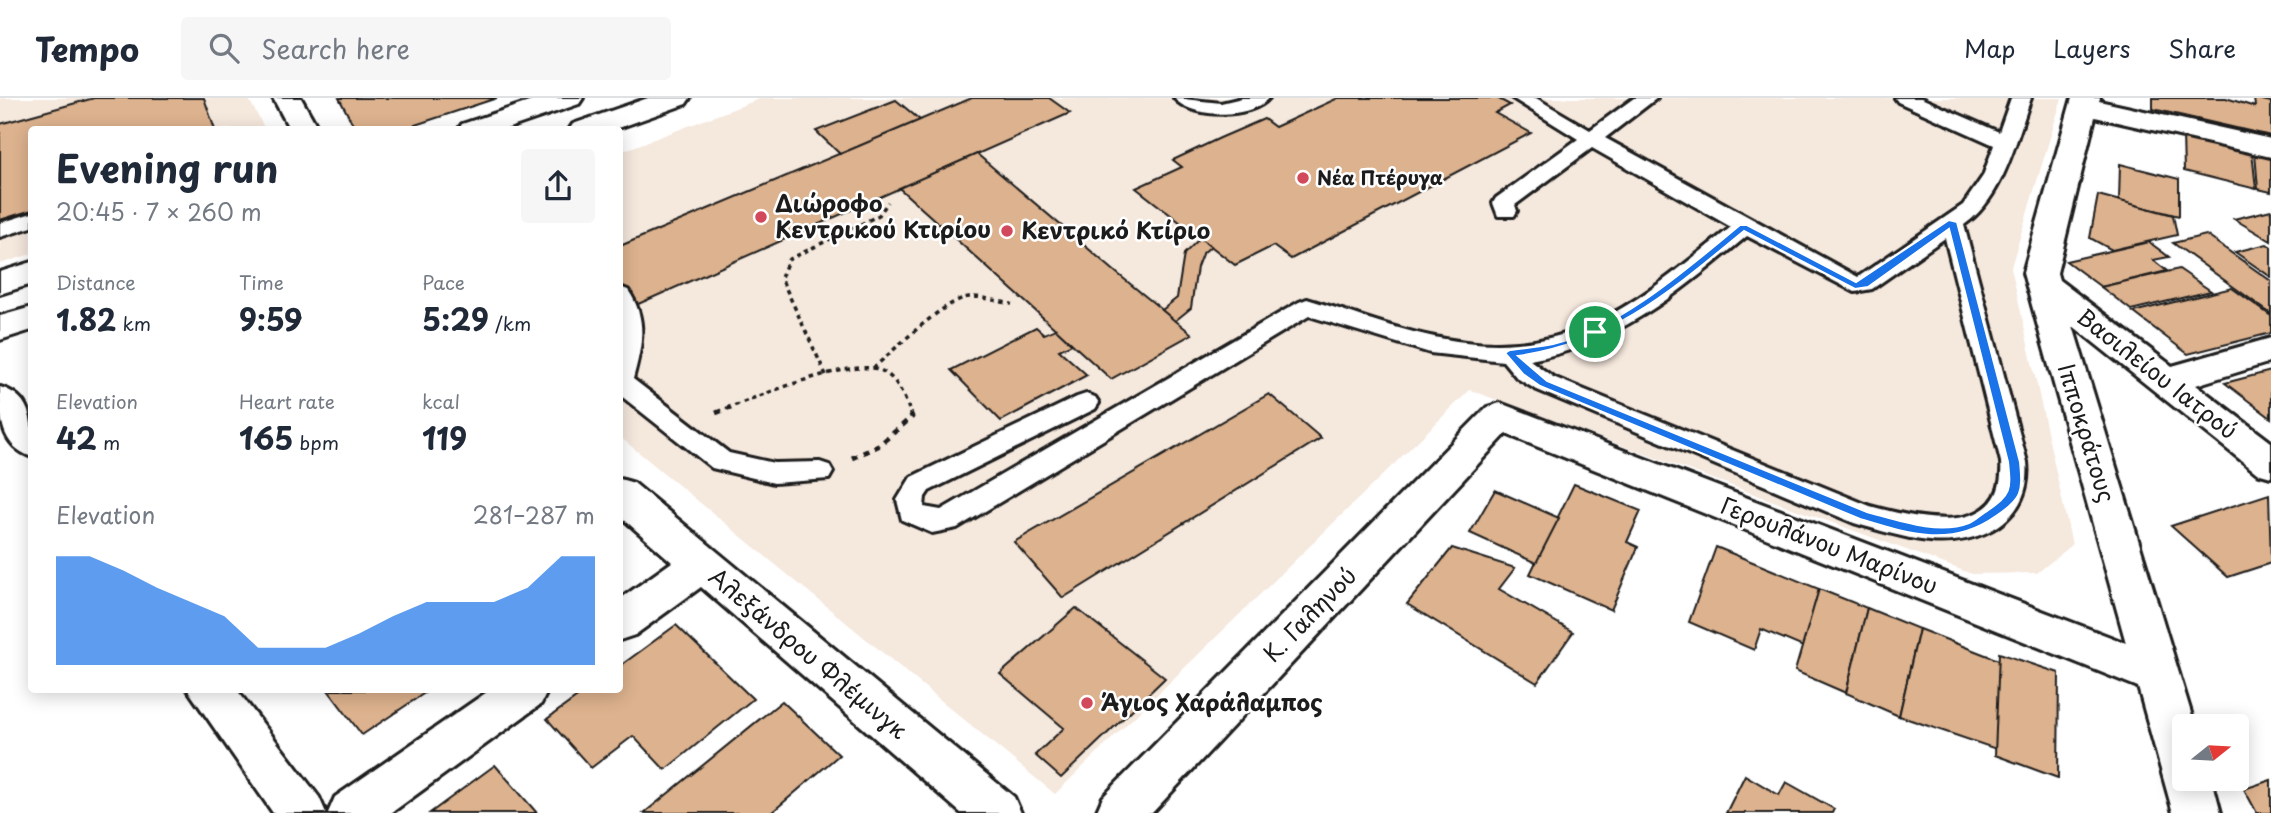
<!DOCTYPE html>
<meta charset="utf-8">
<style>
body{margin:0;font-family:"Playpen Sans",sans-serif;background:#f6f6f7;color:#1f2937;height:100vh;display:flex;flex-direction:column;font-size:26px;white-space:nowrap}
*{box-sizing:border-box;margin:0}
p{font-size:23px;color:#747a83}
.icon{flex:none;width:38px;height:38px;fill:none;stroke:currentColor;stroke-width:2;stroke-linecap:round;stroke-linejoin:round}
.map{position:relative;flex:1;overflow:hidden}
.side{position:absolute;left:28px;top:28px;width:595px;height:567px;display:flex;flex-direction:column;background:#fff;border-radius:7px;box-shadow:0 4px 18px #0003}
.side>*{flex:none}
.needle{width:46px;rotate:72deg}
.tools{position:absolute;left:2172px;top:616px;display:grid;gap:14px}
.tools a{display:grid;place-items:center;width:77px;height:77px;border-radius:7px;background:#fff;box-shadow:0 4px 18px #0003;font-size:35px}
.pin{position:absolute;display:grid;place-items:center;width:60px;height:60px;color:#fff;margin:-30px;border:4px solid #fff;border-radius:50%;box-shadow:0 2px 7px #0007}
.round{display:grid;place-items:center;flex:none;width:74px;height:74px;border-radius:7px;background:#f6f6f7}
.overview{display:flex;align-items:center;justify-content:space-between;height:119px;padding:0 28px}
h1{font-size:38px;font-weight:700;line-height:52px}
.figures{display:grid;grid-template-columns:repeat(3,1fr);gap:10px;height:119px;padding:7px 28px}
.figures div{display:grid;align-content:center}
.figures b{font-size:30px;font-weight:700}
.figures small{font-size:19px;font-weight:400}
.figures p{font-size:19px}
.chart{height:196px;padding:14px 28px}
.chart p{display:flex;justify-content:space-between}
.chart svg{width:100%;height:126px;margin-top:7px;fill:#1a73e8;opacity:.7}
header{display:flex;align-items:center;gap:42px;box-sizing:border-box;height:98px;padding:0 35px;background:#fff;border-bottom:2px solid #e0e1e3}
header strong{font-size:33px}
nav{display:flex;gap:38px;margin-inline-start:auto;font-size:24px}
.search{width:490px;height:63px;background:#f6f6f7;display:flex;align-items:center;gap:18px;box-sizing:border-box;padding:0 24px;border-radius:7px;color:#747a83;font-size:26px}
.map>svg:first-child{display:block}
.built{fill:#f5e8dd}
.building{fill:#ddb28e;stroke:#1c1c1c;stroke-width:2}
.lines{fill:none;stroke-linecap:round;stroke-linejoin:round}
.lane-casing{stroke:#1c1c1c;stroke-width:6}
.street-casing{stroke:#1c1c1c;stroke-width:6}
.secondary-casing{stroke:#1c1c1c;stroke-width:6}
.path-far1{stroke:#1c1c1c;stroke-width:3.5;stroke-dasharray:4.5 4.5;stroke-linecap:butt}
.path{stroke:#1c1c1c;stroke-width:5;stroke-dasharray:6 6;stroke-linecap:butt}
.lane{fill:#fff;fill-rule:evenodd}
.street{fill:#fff;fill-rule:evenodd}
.secondary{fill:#fff;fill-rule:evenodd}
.route{fill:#1a73e8;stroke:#fff;stroke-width:2;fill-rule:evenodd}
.poi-dot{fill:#d1495b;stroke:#fff;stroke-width:2.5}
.labels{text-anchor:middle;stroke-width:5;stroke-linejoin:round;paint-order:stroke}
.far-poi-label{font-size:19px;font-weight:bold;fill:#1c1c1c;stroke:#fff;text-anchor:start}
.poi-label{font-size:23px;font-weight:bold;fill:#1c1c1c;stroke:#fff;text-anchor:start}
.street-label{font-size:23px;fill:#1c1c1c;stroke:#fff}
</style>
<header>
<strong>Tempo</strong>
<div class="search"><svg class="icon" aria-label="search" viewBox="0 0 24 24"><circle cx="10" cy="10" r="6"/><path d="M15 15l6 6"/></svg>Search here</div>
<nav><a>Map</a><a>Layers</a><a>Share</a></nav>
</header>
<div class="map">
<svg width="2271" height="715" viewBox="0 0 2271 715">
<rect width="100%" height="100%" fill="#fff"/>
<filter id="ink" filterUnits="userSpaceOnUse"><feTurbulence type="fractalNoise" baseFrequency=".0143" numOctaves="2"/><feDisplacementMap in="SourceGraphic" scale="14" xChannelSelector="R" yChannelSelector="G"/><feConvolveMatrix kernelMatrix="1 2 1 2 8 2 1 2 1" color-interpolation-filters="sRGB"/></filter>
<g filter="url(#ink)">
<g class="built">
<polygon points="0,0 248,0 265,31 32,32 31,156 0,166"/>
<polygon points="762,0 2062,0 2011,169 2072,447 2037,475 1972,476 1470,292 1055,696 620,339 620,54"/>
</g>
<g class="building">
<polygon points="94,0 204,0 215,32 32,32 32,112 0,122 0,26"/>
<polygon points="339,0 497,0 400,32 356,32"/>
<polygon points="972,0 1049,0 1070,15 636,207 620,187 620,148"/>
<polygon points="1338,0 1497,0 1510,7 1495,15 1531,35 1291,161 1273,148 1235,167 1136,90 1182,69 1173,62 1220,40 1264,21 1275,29"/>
<polygon points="2153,0 2226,0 2255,9 2254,0 2271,4 2271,38 2153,11"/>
<polygon points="896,2 920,22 840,56 816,33"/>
<polygon points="2183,37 2252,54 2256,91 2184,73"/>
<polygon points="2255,55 2271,58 2271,94 2258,91"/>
<polygon points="977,56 1118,176 1192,236 1111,281 899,90"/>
<polygon points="2120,66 2179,81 2179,118 2119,103"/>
<polygon points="2098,97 2173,117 2177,137 2112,152 2090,140"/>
<polygon points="2271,112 2271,143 2234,121"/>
<polygon points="2206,137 2271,183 2271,216 2173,145"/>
<polygon points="1200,140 1211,148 1202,156 1197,169 1191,210 1175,223 1162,212 1177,200 1184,156"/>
<polygon points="2149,144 2169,159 2153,162 2167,173 2101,189 2066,163"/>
<polygon points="2267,146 2271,149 2271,179 2235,154"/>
<polygon points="2179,171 2211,193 2131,212 2101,189"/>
<polygon points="2232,190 2271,218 2271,235 2188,256 2133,214"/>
<polygon points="1036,229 1044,236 1056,231 1072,246 1059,252 1087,277 1001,323 951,272"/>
<polygon points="2271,273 2271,320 2225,285"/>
<polygon points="1269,296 1321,340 1063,500 1014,444"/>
<polygon points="1574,386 1641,413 1627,444 1638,449 1611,512 1530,476"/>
<polygon points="1495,392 1559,420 1536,465 1470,435"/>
<polygon points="2269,396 2271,465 2228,479 2171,428"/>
<polygon points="1716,449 1819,491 1803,549 1761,531 1754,552 1689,524"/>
<polygon points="1452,450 1515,470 1499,491 1573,534 1537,585 1407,506"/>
<polygon points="1819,491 1867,510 1846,595 1795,573"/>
<polygon points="1076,510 1165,580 1061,680 1035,657 1064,630 1000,576"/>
<polygon points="1867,510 1919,531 1899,618 1846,595"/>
<polygon points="676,527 753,601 665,672 633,638 591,670 547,621 587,592 620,592 620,568"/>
<polygon points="1919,531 2001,563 1996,651 1899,618"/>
<polygon points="1999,555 2059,575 2058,680 1995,657"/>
<polygon points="328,592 429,592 362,637"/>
<polygon points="782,603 839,657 771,715 644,715"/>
<polygon points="495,667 537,715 430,715"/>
<polygon points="1745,677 1779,697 1786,684 1834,711 1832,715 1726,715"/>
<polygon points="2271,682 2271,715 2257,715 2244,691"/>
</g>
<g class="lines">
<defs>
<g id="lane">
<path d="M1174,0l47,5 21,-5h27c-17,21 -78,21 -95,0z"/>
<path d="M1512,0h24l54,32 44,-32h23l-52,40 253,139 105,-72 20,-29 11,-31 -96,-43 -3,-4h26l78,34 12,-34h20c-16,44 -27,99 -67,127l63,237c6,58 -47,84 -98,79 -26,-3 -51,-11 -75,-18l-319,-134 -18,-11 -14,-17 -73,-8 -121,-37 -352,212 -25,5 -30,-13 -5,-20 14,-23 166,-80 9,-3 9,3 4,6 -4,6 -166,82 -4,6 -1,10 17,3 358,-208 8,-3c41,12 81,28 123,37 135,30 202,-29 301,-109l-139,-79 -77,57 2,6 -3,5h-16l-5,-13 3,-5 82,-59zM1747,138l108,56 17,-3 73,-51 56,224c6,78 -84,57 -131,44l-317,-129 -23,-17c87,-15 151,-69 217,-124z"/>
<polygon points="32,115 32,129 0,139 0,125"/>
<path d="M620,189l8,3c20,29 14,56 5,89l96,74 45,10 46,-1 9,3 4,7 -4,7 -55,4 -62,-15 -92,-73z"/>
</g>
<g id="street">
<polygon points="273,0 301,0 319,32 290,32"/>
<polygon points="2072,0 2100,0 2099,3 2271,41 2271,59 2095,19 2057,175 2059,182 2172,268 2271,240 2271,264 2196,287 2271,344 2271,379 2257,375 2073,228 2195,628 2184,628 2184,681 2212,681 2221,715 2173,715 2138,589 1506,336 1152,715 1096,715 1103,699 1487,309 1500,305 2126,545 2023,175"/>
<path d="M0,289c35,10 32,40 32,70 -32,-11 -32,-40 -32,-70z"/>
<polygon points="620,381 634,385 1014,699 1021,715 961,715 701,489 635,537 620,542 620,501 672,464 620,418"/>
<polygon points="188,592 237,592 319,699 326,715 273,715"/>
<polygon points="490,592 548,592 541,606 391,715 328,715 335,699"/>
</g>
<g id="secondary">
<polygon points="541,0 583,0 579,6 503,32 458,32 462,26"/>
<polygon points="648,0 690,0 686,6 613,32 569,32 573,26"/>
<polygon points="32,164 32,186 0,196 0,174"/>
<polygon points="32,209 32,232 0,242 0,218"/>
</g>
</defs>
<use href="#lane" class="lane-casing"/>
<use href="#street" class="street-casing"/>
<use href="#secondary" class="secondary-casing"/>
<g class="path-far1">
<path d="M873,270c22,-18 70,-68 96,-71 13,-1 30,5 43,7"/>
<polyline points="826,277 781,180 788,162 879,117 888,104"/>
<path d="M726,311c30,-12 125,-51 154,-39 16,7 23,24 29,39"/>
</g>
<g class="path">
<polyline points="716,315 731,309"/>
<polyline points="852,360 878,348 912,319 908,309"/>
</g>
<use href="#lane" class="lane"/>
<use href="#street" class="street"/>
<use href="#secondary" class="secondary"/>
</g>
</g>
<path class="route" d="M1949,122l8,2 63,240c3,30 2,37 -24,54 -45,32 -87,18 -136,3l-320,-133 -17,-12 -18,-21 5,-3c14,-2 29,-3 43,-6 66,-15 136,-77 187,-119h7l109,57zM1949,131l59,233c3,29 3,32 -21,49 -6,3 -12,10 -18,12 -31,12 -72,-3 -102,-11l-320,-131 -29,-25c96,-14 154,-66 226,-125l111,58 13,-2z"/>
<g class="poi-dot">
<circle cx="1303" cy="80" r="7"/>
<circle cx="761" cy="119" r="7"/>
<circle cx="1007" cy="133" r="7"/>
<circle cx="1087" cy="605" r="7"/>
</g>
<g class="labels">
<g class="far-poi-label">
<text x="1317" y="87">Νέα Πτέρυγα</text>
</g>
<g class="poi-label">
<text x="775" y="114">Διώροφο<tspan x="775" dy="26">Κεντρικού Κτιρίου</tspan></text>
<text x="1021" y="141">Κεντρικό Κτίριο</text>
<text x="1101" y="613">Άγιος Χαράλαμπος</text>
</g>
<g class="street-label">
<text transform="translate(2157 276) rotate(38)" y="8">Βασιλείου Ιατρού</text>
<text transform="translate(2086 335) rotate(73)" y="8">Ιπποκράτους</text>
<text transform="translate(1829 448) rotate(21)" y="8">Γερουλάνου Μαρίνου</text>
<text transform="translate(1310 517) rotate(-46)" y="8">Κ. Γαληνού</text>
<text transform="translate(808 556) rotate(40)" y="8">Αλεξάνδρου Φλέμινγκ</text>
</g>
</g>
</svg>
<div class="tools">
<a><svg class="needle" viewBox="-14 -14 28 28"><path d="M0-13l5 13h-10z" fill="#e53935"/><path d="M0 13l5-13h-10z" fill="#747a83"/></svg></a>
</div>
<div class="pin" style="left:1595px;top:234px;background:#1e9e55"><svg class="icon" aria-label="arrive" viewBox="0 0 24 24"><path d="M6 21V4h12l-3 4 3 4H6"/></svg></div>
<section class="side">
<div class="overview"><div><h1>Evening run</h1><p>20:45 · 7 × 260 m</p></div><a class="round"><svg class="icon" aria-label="share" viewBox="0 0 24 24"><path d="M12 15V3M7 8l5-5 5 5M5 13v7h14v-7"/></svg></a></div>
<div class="figures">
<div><p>Distance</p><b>1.82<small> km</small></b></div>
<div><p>Time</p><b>9:59</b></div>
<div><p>Pace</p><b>5:29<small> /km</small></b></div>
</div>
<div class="figures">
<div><p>Elevation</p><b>42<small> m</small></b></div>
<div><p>Heart rate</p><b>165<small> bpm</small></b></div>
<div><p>kcal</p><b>119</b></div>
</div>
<div class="chart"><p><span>Elevation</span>281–287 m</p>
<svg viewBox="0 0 160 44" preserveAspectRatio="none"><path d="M0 44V6L10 6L20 11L30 17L40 22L50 27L60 38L70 38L80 38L90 33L100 27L110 22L120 22L130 22L140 17L150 6L160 6V44z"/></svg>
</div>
</section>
</div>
